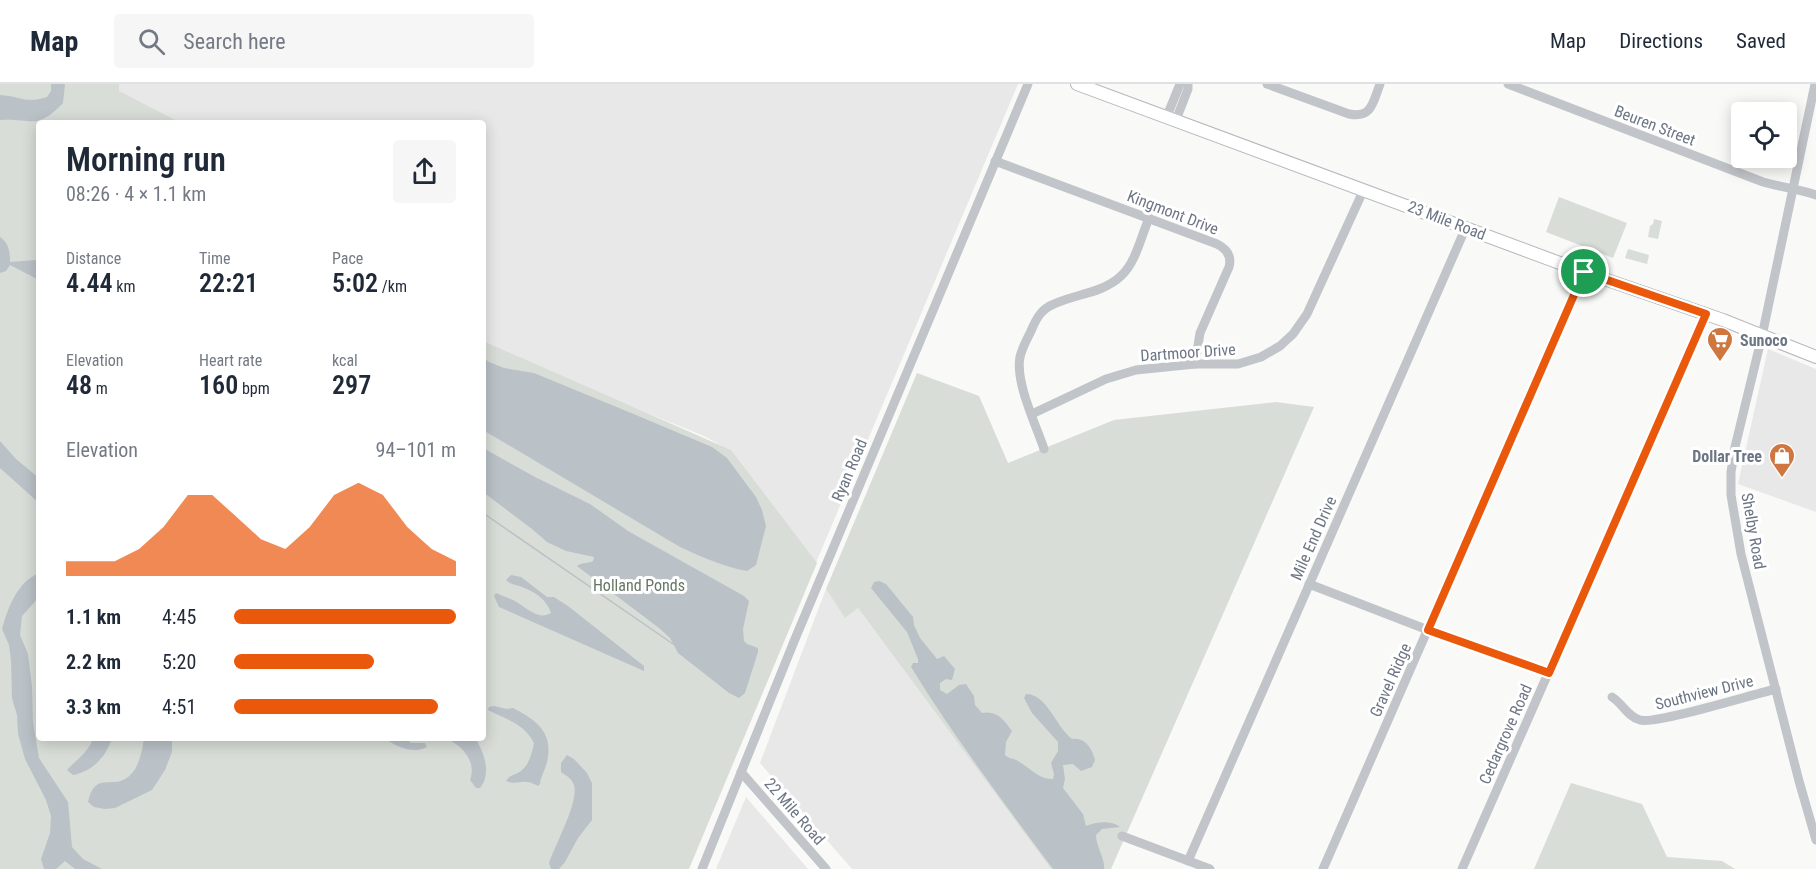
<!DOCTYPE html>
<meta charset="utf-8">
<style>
body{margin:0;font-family:"Roboto Condensed",sans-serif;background:#f6f6f7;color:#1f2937;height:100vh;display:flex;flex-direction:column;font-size:22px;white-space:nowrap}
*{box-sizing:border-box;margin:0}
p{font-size:20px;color:#747a83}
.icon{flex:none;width:33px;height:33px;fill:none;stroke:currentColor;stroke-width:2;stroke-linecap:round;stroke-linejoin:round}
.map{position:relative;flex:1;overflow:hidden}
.drawer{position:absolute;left:36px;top:36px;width:450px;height:621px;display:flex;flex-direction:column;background:#fff;border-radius:6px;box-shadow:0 3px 15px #0003}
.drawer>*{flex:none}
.controls{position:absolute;left:1731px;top:18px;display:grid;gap:12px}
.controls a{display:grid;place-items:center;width:66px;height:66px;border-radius:6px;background:#fff;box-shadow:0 3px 15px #0003;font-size:30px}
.pin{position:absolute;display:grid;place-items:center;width:51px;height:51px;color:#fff;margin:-26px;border:3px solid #fff;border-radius:50%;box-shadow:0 2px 6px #0007}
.round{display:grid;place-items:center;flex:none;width:63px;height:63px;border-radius:6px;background:#f6f6f7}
.headline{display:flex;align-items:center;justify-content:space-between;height:102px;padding:0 30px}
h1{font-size:33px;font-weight:600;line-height:45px}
.stats{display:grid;grid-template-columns:repeat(3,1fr);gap:9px;height:102px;padding:6px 30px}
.stats div{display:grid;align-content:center}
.stats b{font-size:26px;font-weight:600}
.stats small{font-size:16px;font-weight:400}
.stats p{font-size:16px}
.chart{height:168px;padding:12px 30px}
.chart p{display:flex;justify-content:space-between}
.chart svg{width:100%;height:108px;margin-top:6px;fill:#ea580c;opacity:.7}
ul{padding:0 30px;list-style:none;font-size:20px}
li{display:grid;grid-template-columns:96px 72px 1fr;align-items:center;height:45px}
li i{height:15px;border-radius:8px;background:#ea580c}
header{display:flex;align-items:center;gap:36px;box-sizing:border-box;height:84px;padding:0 30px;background:#fff;border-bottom:2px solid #e0e1e3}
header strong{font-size:28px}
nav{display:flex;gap:33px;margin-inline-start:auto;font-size:21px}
.search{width:420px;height:54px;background:#f6f6f7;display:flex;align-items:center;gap:15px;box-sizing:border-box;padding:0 21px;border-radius:6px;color:#747a83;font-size:22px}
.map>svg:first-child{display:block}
.built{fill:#e7e8e7}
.green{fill:#d8ddd7}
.water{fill:#bac2c7}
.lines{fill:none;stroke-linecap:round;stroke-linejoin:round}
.stream{stroke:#bac2c7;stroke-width:1.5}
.major-casing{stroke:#b3b6ba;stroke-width:14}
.minor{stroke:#c1c4c8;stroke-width:9}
.major{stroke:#fff;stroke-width:12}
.route-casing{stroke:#fff;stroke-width:12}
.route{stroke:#ea580c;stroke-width:8}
.labels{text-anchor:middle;stroke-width:6;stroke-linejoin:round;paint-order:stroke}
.street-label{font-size:16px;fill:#6c7684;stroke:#fff}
.poi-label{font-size:16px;font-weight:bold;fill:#6c7684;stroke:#fff;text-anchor:start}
.park-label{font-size:16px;fill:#676;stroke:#fff}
</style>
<header>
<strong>Map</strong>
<div class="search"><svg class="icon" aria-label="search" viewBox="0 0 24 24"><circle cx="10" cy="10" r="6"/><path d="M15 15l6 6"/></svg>Search here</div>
<nav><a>Map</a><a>Directions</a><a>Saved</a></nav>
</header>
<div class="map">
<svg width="1816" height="785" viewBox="0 0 1816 785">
<rect width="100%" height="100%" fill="#f9f9f7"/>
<g class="built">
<polygon points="106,0 1018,0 815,481 722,362 704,352 499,269 483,256 483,39 178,39 136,18"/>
<polygon points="1768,265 1816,285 1816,428 1738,400"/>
<polygon points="826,505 845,533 858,524 1051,785 852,785 760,679"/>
<polygon points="746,713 808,785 716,785"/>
</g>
<g class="green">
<polygon points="0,0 119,0 119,7 181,39 39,39 39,654 483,654 483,254 485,258 731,366 817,479 689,785 0,785"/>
<polygon points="1559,113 1627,139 1613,174 1546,148"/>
<polygon points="1654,135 1662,137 1658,155 1648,153 1650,142 1653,140"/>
<polygon points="1628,165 1649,171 1647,180 1625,174"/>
<polygon points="917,289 979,312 1008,379 1114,336 1276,318 1314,323 1111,785 1051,785 858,524 845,534 826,505"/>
<polygon points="1571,699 1642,720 1667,773 1722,777 1735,785 1534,785"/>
</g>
<g class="water">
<path d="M51,0h14l-2,19c-27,28 -30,15 -63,17v-25c20,1 25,9 47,2l4,-6z"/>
<path d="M0,153c9,6 10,15 10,25l26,-2 3,2v20l-2,-3 -27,-14 -4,6 -6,2z"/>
<path d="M483,273l6,5 15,6 30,5 102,42 76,32 15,11 29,39 6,13 4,16 -10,39 -9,6c-23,-4 -45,-14 -67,-24l-197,-117z"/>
<polygon points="0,357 16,375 39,394 39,419 0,384"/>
<path d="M483,364l52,29 55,27 38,27 116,65 5,5 -6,28 1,12 3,3 11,4v4l-13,41 -6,5 -10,-5 -51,-40 -8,-15 -11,-10 -82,-62c5,-4 10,-2 16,-5l1,-4 -28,-6 -19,-9 -15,-13 -49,-37z"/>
<path d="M39,489v24l-17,19 -2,19 8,19 4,32 1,37 6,35 29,44 4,45 11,12 19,10h-27l-10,-8 -9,8h-12l-3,-10 9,-26 1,-17 -5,-16 -21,-41 -7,-25 -1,-19 -5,-17 -1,-37 -2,-16 -7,-16c6,-21 15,-47 37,-56z"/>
<path d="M511,491l10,2 26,20h7l14,9 76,60v5l-145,-64 -5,-11 2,-3c6,3 13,5 19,8 11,6 23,20 36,12 -4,-14 -19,-23 -32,-27 -6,-2 -9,-2 -13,-6z"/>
<path d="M879,497l7,3 27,33 1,8 6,13 17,21 7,-3 11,13 -3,11 -6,-1 -6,4v7l7,4 12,-9 7,-1 8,12 1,9 7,8c15,-3 22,7 30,18l-6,11 -1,13c4,4 8,3 13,6 11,6 21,19 35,18l1,-5 -3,-11 7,-12v-9l-26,-29 -8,-15 2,-4c21,0 30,33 46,45 13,-2 20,9 23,21l-3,7 -11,4 -8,-7 -10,1 2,14 -2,9 20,26 3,12c10,-4 25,-6 34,1l-18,2 -6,6c0,12 9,22 8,34h-51c-49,-66 -99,-132 -142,-202l2,-4h5v-4l-11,-27 -36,-44 3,-6z"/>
<path d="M494,622l13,3 6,-1c23,12 41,24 34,54 -2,8 -6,14 -7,22l-2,2c-16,-9 -19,0 -32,-5 4,-7 11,-6 16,-11 8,-7 10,-18 12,-27 -10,-20 -29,-24 -46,-33l1,-3z"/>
<path d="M93,654h19c-6,19 -19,33 -39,37l-6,-5c10,-11 22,-18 26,-32z"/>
<path d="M144,654h28v14l-7,18 -13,20 -37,18 -10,1 -11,-2 -6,-5c7,-32 24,-12 40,-25 11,-8 14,-26 16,-39z"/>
<path d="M383,654h21l7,5h14l2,4c-16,8 -30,-1 -44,-9z"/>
<path d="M445,654h30c9,14 17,35 5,50h-4l-6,-8c7,-19 -8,-35 -25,-42z"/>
<path d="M567,671l7,4 13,14 5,10v37l-14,18 -13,24 -6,7h-8l-2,-6c6,-18 30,-61 25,-78 -2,-6 -7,-9 -13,-13v-9z"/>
</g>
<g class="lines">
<polyline class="stream" points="483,429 673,560"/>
<defs>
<polyline id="major" points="1077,0 1584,188 1723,236 1816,273"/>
</defs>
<use href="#major" class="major-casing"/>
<g class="minor">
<path d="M1267,0l82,30c23,5 24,-12 31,-30"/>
<path d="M1508,0l255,98c17,5 36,7 53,13"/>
<polyline points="1815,0 1762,252 1735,363 1731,388 1731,411 1741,470 1799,697 1816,756"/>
<polyline points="1167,32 1180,0"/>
<polyline points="1176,36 1188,5 1188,0"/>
<path d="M995,77l222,83c10,5 15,12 12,23l-29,66 -5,31"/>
<polyline points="1032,330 1106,295 1136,286 1195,280 1238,280 1261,273 1280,262 1293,250 1307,230 1364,105"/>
<path d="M1044,365c-8,-24 -29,-67 -24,-92 2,-9 7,-18 11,-26 5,-12 10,-22 23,-27 22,-10 49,-11 67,-28 15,-14 20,-39 28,-58"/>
<polyline points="1309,500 1428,546 1549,589"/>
<path d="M1612,613c10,6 16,20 28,23 15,5 114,-26 136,-31"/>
<polyline points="741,688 826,785"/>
<polyline points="1122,752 1210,785"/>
<polyline points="1188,777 1466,143"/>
<polyline points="702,785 795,555 1028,0"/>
<polyline points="1323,785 1584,188"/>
<polyline points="1462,785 1706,230"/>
</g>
<use href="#major" class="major"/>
</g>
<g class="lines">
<defs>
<polygon id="route" points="1584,188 1706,230 1549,589 1428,546"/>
</defs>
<use href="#route" class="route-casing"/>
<use href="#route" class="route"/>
</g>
<defs>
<symbol id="supermarket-pin" viewBox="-11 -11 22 30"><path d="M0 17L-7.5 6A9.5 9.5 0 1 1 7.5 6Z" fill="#cf7741" stroke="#fff"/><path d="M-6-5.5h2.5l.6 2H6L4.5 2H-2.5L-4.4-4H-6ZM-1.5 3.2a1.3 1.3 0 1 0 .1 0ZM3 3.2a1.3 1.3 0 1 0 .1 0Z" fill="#fff"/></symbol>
<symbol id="shop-pin" viewBox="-11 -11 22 30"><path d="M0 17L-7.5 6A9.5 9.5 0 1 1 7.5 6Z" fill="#cf7741" stroke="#fff"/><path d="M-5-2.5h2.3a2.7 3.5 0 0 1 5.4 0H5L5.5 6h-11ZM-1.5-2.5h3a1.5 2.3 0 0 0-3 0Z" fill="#fff"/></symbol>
</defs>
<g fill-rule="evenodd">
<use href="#supermarket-pin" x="1705" y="241" width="30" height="40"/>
<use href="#shop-pin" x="1767" y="357" width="30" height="40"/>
</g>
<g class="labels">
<g class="street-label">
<text transform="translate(1655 41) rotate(21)" y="6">Beuren Street</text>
<text transform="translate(1173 128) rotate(21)" y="6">Kingmont Drive</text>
<text transform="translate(1447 136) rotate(21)" y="6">23 Mile Road</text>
<text transform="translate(1188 268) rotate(-4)" y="6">Dartmoor Drive</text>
<text transform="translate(849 386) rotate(-67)" y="6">Ryan Road</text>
<text transform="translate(1754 447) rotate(80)" y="6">Shelby Road</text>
<text transform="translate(1313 454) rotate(-66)" y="6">Mile End Drive</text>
<text transform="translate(1390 596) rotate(-66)" y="6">Gravel Ridge</text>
<text transform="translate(1704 608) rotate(-14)" y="6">Southview Drive</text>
<text transform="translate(1505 650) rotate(-66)" y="6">Cedargrove Road</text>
<text transform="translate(795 727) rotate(49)" y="6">22 Mile Road</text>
</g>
<g class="poi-label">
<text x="1740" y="262">Sunoco</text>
<text x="1762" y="378" text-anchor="end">Dollar Tree</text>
</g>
<g class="park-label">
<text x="639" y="507">Holland Ponds</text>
</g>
</g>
</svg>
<div class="controls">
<a><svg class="icon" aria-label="locate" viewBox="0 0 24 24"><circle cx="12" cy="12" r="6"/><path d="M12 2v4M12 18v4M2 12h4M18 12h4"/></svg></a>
</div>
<div class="pin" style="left:1584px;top:188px;background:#1e9e55"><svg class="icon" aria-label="arrive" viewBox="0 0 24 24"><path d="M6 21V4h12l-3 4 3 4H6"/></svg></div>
<section class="drawer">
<div class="headline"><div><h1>Morning run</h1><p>08:26 · 4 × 1.1 km</p></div><a class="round"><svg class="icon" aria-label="share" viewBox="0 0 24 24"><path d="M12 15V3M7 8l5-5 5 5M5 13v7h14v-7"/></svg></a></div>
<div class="stats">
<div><p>Distance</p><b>4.44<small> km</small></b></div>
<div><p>Time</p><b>22:21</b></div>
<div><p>Pace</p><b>5:02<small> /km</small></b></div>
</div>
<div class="stats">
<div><p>Elevation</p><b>48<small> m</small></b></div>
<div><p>Heart rate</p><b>160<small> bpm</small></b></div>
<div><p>kcal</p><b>297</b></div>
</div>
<div class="chart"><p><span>Elevation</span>94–101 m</p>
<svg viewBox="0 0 160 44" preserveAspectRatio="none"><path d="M0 44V38L10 38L20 38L30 33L40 24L50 11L60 11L70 20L80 29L90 33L100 24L110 11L120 6L130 11L140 24L150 33L160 38V44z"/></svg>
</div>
<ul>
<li><b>1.1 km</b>4:45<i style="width:100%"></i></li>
<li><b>2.2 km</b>5:20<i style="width:63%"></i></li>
<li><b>3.3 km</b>4:51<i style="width:92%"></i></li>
</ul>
</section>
</div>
